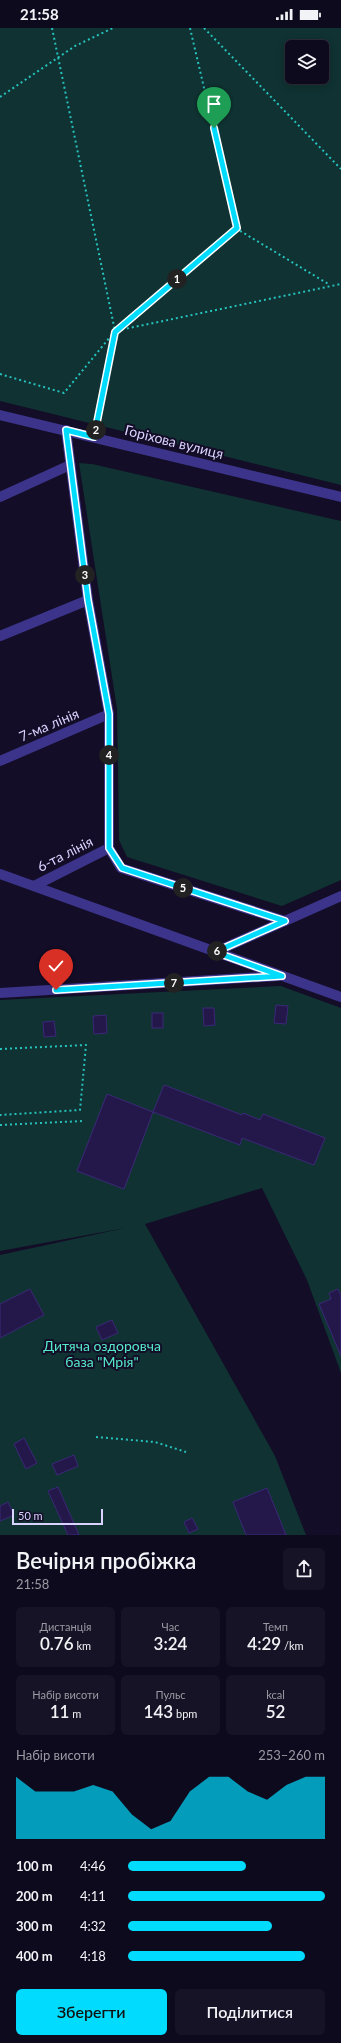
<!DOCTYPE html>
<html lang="uk">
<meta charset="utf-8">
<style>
body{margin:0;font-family:Lato,sans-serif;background:#171326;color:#f1f3f6;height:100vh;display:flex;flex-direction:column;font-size:15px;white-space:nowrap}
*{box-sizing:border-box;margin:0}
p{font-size:13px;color:#9b9aa4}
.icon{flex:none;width:22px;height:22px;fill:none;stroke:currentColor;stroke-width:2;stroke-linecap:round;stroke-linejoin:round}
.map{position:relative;height:1507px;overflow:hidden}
.panel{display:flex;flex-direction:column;background:#0e0a1d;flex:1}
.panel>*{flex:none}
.tools{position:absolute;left:285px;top:12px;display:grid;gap:8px}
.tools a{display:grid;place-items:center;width:44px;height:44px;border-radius:6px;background:#0e0a1d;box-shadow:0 2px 10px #0003,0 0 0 1px #2e2b3b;font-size:20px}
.scale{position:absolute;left:12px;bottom:10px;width:91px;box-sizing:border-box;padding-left:4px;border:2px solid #dad3ff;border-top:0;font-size:11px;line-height:14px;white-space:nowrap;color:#dad3ff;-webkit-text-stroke:3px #130d27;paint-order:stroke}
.pin{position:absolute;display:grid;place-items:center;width:34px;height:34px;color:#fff;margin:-41px -17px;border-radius:50% 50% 50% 0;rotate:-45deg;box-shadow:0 0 4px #0007}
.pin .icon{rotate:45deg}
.km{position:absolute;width:20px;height:20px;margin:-10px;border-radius:50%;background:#222;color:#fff;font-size:11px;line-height:20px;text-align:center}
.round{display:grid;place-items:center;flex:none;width:42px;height:42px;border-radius:6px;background:#171326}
.headline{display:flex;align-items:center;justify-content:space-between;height:68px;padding:0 16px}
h1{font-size:22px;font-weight:600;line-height:30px}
.stats{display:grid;grid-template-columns:repeat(3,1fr);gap:6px;height:68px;padding:4px 16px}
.stats div{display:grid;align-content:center;border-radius:6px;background:#171326;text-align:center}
.stats b{font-size:17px;font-weight:600}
.stats small{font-size:11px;font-weight:400}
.stats p{font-size:11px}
.chart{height:112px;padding:8px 16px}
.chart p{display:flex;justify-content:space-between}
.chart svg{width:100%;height:72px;margin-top:4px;fill:#00dbfe;opacity:.7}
.cta{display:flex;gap:8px;margin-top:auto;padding:8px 16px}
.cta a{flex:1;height:46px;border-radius:6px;background:#00dbfe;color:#111;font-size:16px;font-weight:600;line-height:46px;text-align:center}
.cta a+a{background:#171326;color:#f1f3f6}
ul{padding:0 16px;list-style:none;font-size:13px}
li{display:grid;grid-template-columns:64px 48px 1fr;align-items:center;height:30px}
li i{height:10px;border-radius:5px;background:#00dbfe}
.status{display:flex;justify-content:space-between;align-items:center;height:28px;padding:0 20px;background:#0e0a1d;direction:ltr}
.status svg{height:11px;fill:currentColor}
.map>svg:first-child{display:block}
.green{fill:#103232;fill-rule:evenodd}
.building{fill:#24184a;stroke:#3b2878}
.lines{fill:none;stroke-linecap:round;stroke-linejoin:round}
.path{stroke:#25c2be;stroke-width:2;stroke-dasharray:2 3;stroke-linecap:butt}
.minor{stroke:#3b348a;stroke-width:10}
.route-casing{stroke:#fff;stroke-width:8}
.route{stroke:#00dbfe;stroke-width:5}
.labels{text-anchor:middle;stroke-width:4;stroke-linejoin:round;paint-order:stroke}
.street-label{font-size:14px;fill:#dad3ff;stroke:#130d27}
.park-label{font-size:14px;fill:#55eaca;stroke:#130d27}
</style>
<div class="status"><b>21:58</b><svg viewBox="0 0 49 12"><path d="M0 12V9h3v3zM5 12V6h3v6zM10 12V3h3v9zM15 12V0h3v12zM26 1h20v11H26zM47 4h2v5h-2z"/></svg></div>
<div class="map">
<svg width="341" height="1507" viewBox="0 0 341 1507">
<rect width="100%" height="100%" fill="#130d27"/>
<g class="green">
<path d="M0,0h341v457l-341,-84zM292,19h30v30h-30z"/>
<polygon points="79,435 92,436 341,493 341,852 282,878 127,829 119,812 117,681"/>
<polygon points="281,958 341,980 341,1345 307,1252 262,1160 145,1196 275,1428 306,1507 0,1507 0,1227 125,1200 0,1223 0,972"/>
</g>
<g class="building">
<polygon points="276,977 288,978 286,996 274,995"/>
<polygon points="203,980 214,980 215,997 204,998"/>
<rect x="152" y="985" width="11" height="15"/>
<polygon points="106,987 107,1005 94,1006 93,988"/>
<polygon points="54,993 56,1008 44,1009 43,994"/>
<polygon points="164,1057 242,1087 243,1085 260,1092 263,1086 325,1110 314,1137 242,1110 240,1117 153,1084"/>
<polygon points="107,1066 153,1084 124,1161 77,1143"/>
<polygon points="30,1261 44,1287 0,1310 0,1276"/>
<polygon points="338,1261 341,1267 341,1328 319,1276 331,1271 329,1265"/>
<polygon points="112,1292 118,1305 102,1312 96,1299"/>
<polygon points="24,1410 37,1435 26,1441 14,1416"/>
<polygon points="74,1427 78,1438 57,1447 52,1436"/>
<polygon points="58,1459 79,1507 68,1507 48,1463"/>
<polygon points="267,1460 286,1507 246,1507 233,1474"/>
<polygon points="8,1474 14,1487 0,1493 0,1478"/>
<polygon points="192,1490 198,1501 189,1505 184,1494"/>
</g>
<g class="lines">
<g class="path">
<polyline points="52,0 115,303"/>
<polyline points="190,0 237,201 330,257"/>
<polyline points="204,0 341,141"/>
<polyline points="0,69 75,18 113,0"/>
<polyline points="0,346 64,365 115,303 237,201"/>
<polyline points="96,399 115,303 341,256"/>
<polyline points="0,1021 86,1017 80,1082 0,1087"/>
<polyline points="0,1097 83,1093"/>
<polyline points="96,1409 155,1414 186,1424"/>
</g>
<g class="minor">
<polyline points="0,387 341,469"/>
<polyline points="66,402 88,572 109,686 109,820 121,840 285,893"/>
<polyline points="0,469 70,437"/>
<polyline points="0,608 88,572"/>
<polyline points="0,733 109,686"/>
<polyline points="0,846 341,969"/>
<polyline points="34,858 109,820"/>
<polyline points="215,924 341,868"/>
<polyline points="0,965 278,948"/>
</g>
</g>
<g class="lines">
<defs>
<polyline id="route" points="56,962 282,948 215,924 285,893 122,840 109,820 109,686 88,572 66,402 94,409 115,304 237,200 214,100"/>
</defs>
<use href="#route" class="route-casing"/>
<use href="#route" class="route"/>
</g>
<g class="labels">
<g class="street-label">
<text transform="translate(174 414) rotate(14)" y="5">Горіхова вулиця</text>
<text transform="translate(49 697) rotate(-23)" y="5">7-ма лінія</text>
<text transform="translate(65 826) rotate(-27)" y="5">6-та лінія</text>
</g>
<g class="park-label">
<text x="102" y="1323">Дитяча оздоровча<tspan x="102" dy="16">база "Мрія"</tspan></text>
</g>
</g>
</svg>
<div class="tools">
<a><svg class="icon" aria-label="layers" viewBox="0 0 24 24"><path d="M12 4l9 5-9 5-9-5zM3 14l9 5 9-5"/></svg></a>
</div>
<div class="scale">50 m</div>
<div class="pin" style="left:214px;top:100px;background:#1e9e55"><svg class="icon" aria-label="arrive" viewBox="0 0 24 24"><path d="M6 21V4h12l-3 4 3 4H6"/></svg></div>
<div class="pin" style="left:56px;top:962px;background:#d93025"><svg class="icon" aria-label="check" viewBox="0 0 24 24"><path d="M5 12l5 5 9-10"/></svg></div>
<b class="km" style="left:177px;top:251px">1</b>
<b class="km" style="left:96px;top:402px">2</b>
<b class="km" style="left:85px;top:547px">3</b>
<b class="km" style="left:109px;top:727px">4</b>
<b class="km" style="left:183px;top:860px">5</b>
<b class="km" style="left:217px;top:923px">6</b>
<b class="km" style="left:174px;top:955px">7</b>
</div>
<section class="panel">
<div class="headline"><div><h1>Вечірня пробіжка</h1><p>21:58</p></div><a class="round"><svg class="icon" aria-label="share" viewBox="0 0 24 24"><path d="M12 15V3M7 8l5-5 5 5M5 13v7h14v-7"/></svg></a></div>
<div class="stats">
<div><p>Дистанція</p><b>0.76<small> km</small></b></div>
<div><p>Час</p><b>3:24</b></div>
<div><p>Темп</p><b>4:29<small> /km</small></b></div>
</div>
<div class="stats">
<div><p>Набір висоти</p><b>11<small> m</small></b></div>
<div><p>Пульс</p><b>143<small> bpm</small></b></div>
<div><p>kcal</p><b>52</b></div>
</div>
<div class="chart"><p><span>Набір висоти</span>253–260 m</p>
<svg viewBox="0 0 160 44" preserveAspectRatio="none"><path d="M0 44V6L10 15L20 15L30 15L40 11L50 15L60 29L70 38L80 33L90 15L100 6L110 6L120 15L130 20L140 11L150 6L160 6V44z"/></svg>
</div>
<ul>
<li><b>100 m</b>4:46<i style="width:60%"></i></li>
<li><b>200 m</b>4:11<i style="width:100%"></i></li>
<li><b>300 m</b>4:32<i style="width:73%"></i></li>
<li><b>400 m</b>4:18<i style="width:90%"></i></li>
</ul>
<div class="cta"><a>Зберегти</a><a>Поділитися</a></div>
</section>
